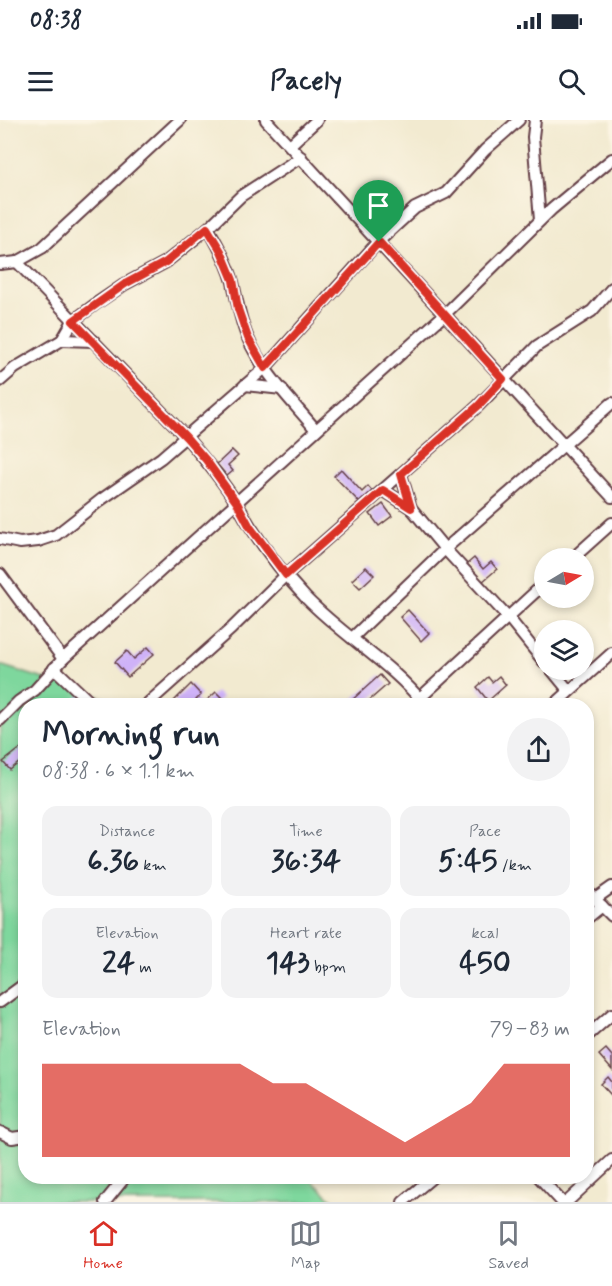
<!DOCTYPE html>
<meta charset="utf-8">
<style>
body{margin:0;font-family:Mynerve,sans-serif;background:#f2f2f3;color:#1f2937;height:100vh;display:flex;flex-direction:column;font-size:22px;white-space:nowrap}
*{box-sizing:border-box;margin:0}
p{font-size:20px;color:#747a83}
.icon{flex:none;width:33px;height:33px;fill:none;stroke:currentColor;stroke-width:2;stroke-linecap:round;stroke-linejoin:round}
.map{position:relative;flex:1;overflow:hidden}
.drawer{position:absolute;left:18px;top:578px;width:576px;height:486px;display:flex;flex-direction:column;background:#fff;border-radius:24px;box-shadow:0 3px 9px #0003}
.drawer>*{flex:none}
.needle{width:39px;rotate:80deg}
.controls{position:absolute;left:534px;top:428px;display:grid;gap:12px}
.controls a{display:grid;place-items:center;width:60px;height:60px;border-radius:50%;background:#fff;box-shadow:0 3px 9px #0003;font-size:30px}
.pin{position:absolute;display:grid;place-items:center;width:51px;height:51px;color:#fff;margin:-62px -26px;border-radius:50% 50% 50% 0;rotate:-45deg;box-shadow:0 0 6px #0007}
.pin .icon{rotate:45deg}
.round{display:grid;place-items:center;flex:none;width:63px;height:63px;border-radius:32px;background:#f2f2f3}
.overview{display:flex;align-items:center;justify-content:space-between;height:102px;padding:0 24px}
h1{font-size:33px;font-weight:700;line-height:45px}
.stats{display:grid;grid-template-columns:repeat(3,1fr);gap:9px;height:102px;padding:6px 24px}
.stats div{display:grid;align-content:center;border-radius:15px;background:#f2f2f3;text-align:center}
.stats b{font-size:30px;font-weight:700}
.stats small{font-size:16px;font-weight:400}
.stats p{font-size:16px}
.chart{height:168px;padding:12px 24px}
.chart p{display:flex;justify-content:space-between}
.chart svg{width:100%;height:108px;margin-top:6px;fill:#d93025;opacity:.7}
.status{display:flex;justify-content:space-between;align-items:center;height:42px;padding:0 30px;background:#fff;direction:ltr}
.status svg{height:16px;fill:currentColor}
header{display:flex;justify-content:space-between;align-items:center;height:78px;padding:0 24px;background:#fff;font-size:27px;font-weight:700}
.menu{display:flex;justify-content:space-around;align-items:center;height:84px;border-top:2px solid #e0e1e3;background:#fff;font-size:16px;color:#747a83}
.menu a{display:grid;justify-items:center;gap:3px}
.menu .on{color:#d93025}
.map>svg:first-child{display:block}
.green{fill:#7ed79d;stroke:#647b64;stroke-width:1.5}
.building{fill:#cfb2f8}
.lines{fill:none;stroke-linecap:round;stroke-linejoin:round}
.minor-casing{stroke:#633d44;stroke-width:14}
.minor{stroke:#fff;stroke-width:10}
.route-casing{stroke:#fff;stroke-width:12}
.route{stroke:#d93025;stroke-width:8}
</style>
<div class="status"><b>08:38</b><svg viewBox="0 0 49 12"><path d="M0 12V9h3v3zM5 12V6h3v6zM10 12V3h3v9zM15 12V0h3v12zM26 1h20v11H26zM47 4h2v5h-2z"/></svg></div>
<header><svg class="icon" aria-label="menu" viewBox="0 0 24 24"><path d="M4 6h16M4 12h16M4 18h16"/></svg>Pacely<svg class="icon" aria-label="search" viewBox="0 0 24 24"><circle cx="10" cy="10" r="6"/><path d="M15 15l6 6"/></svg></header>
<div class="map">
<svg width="612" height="1082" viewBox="0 0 612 1082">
<rect width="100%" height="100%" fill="#fcf5e5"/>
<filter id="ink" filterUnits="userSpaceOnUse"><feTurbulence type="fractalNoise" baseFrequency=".0167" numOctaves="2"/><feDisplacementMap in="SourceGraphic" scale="12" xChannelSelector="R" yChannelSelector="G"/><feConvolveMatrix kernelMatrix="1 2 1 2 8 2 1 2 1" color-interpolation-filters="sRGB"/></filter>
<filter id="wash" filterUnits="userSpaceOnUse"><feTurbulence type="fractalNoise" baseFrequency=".008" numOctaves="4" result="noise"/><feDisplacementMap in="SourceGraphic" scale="24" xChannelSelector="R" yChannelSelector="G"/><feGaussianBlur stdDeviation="1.35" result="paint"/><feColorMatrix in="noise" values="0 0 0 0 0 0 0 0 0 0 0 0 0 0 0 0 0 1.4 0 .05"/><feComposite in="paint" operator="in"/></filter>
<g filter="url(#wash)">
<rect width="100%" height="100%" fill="#f2ead0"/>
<polygon class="green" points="0,545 126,585 26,585 26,1056 307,1056 335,1082 0,1082"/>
<g id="blocks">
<g class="building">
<polygon points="232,330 238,336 228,345 233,351 227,356 217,344"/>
<polygon points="341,349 362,372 368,366 373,372 361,384 334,356"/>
<polygon points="383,384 392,396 379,406 370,394"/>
<polygon points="474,438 483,449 491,442 497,449 482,462 467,444"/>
<polygon points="366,447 374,455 360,468 352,460"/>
<polygon points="408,490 429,513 421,521 400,497"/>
<polygon points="148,527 154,534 128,557 115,542 127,531 134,539"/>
<polygon points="380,555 388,564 364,585 356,585 352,580"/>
<polygon points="499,556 506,565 488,581 477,567 488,557 492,562"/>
<polygon points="191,564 201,575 196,580 201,585 178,585 174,581"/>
<polygon points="216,572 222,578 214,585 202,585"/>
<polygon points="80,575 87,582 84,585 70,585"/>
<polygon points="26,624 26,637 10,650 3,642"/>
<polygon points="606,929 612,936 612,950 599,935"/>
<polygon points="608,957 612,962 612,976 601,964"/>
</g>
</g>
</g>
<g filter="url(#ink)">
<use href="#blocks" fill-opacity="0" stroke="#633d44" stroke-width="1.5"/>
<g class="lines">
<defs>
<g id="minor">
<polyline points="266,0 612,377"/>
<polyline points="535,0 533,17 540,100"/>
<polyline points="290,25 317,0"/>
<path d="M208,108c10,17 20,35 25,54 4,19 7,37 14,54 15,36 45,65 69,94"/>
<path d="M17,142l169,175c18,21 35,42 50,65 5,8 9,16 14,24 16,25 36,51 56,72 38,39 85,65 119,107"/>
<polyline points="0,144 17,142 42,128 180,0"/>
<polyline points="62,220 94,221"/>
<polyline points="0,261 15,248 62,220 73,201 97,183 125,164 166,142 208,108 241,76 301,37"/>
<polyline points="245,265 282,269"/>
<polyline points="401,354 411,388"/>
<polyline points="383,370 411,388 445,429 508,497 544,542"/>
<polyline points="0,419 20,423 38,421 56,415 102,379 161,338 265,248 379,121 415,88 446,73 485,30 519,0"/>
<polyline points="573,438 612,403"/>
<polyline points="0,454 63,539"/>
<polyline points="352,518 445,429 612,283"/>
<polyline points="54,548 93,585"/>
<polyline points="551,549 569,571"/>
<polyline points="420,578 544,464"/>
<polyline points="146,585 231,509 286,455 478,286 537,226 592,191 612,168"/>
<polyline points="554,585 612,533"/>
<polyline points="0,600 19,581 35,570 63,539 445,194 552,89 612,39"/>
<polyline points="586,770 612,796"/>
<polyline points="595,779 612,767"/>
<polyline points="586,799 602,786"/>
<polyline points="0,882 26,863"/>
<polyline points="586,917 612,894"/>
<polyline points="0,1012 12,1018 26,1016"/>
<polyline points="538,1056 562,1082"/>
<polyline points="105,1082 126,1056"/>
<polyline points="403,1082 434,1056"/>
<polyline points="567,1082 612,1040"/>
</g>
</defs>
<use href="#minor" class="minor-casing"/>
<use href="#minor" class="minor"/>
</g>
</g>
<g class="lines" filter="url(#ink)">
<defs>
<polygon id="route" points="207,108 221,131 233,160 238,189 248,218 265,248 379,122 503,259 478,286 401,354 411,388 383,370 286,455 250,407 237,383 206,340 186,317 73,201 125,164 166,142"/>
</defs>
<use href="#route" class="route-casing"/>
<use href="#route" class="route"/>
</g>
</svg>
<div class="controls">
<a><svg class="needle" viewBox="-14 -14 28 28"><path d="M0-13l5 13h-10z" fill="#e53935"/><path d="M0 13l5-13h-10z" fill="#747a83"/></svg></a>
<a><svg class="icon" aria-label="layers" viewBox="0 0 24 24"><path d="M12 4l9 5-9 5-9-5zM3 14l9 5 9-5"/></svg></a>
</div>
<div class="pin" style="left:379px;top:122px;background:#1e9e55"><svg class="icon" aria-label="arrive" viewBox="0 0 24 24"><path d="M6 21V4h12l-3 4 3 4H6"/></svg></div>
<section class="drawer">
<div class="overview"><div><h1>Morning run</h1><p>08:38 · 6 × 1.1 km</p></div><a class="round"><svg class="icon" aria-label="share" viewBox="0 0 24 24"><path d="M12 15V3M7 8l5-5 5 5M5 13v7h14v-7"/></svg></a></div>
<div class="stats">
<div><p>Distance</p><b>6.36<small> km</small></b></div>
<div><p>Time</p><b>36:34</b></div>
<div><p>Pace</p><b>5:45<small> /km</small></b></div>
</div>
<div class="stats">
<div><p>Elevation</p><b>24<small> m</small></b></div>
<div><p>Heart rate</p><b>143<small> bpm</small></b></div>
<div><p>kcal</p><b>450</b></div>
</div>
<div class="chart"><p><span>Elevation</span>79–83 m</p>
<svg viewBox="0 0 160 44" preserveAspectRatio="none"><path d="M0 44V6L10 6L20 6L30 6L40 6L50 6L60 6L70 14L80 14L90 22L100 30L110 38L120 30L130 22L140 6L150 6L160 6V44z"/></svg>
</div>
</section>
</div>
<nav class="menu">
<a class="on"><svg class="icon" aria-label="home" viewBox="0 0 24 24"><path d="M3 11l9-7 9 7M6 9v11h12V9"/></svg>Home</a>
<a><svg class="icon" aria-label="map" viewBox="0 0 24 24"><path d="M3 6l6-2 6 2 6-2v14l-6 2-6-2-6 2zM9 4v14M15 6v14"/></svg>Map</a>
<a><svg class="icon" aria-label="saved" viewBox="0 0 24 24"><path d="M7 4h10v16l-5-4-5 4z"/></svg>Saved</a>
</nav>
